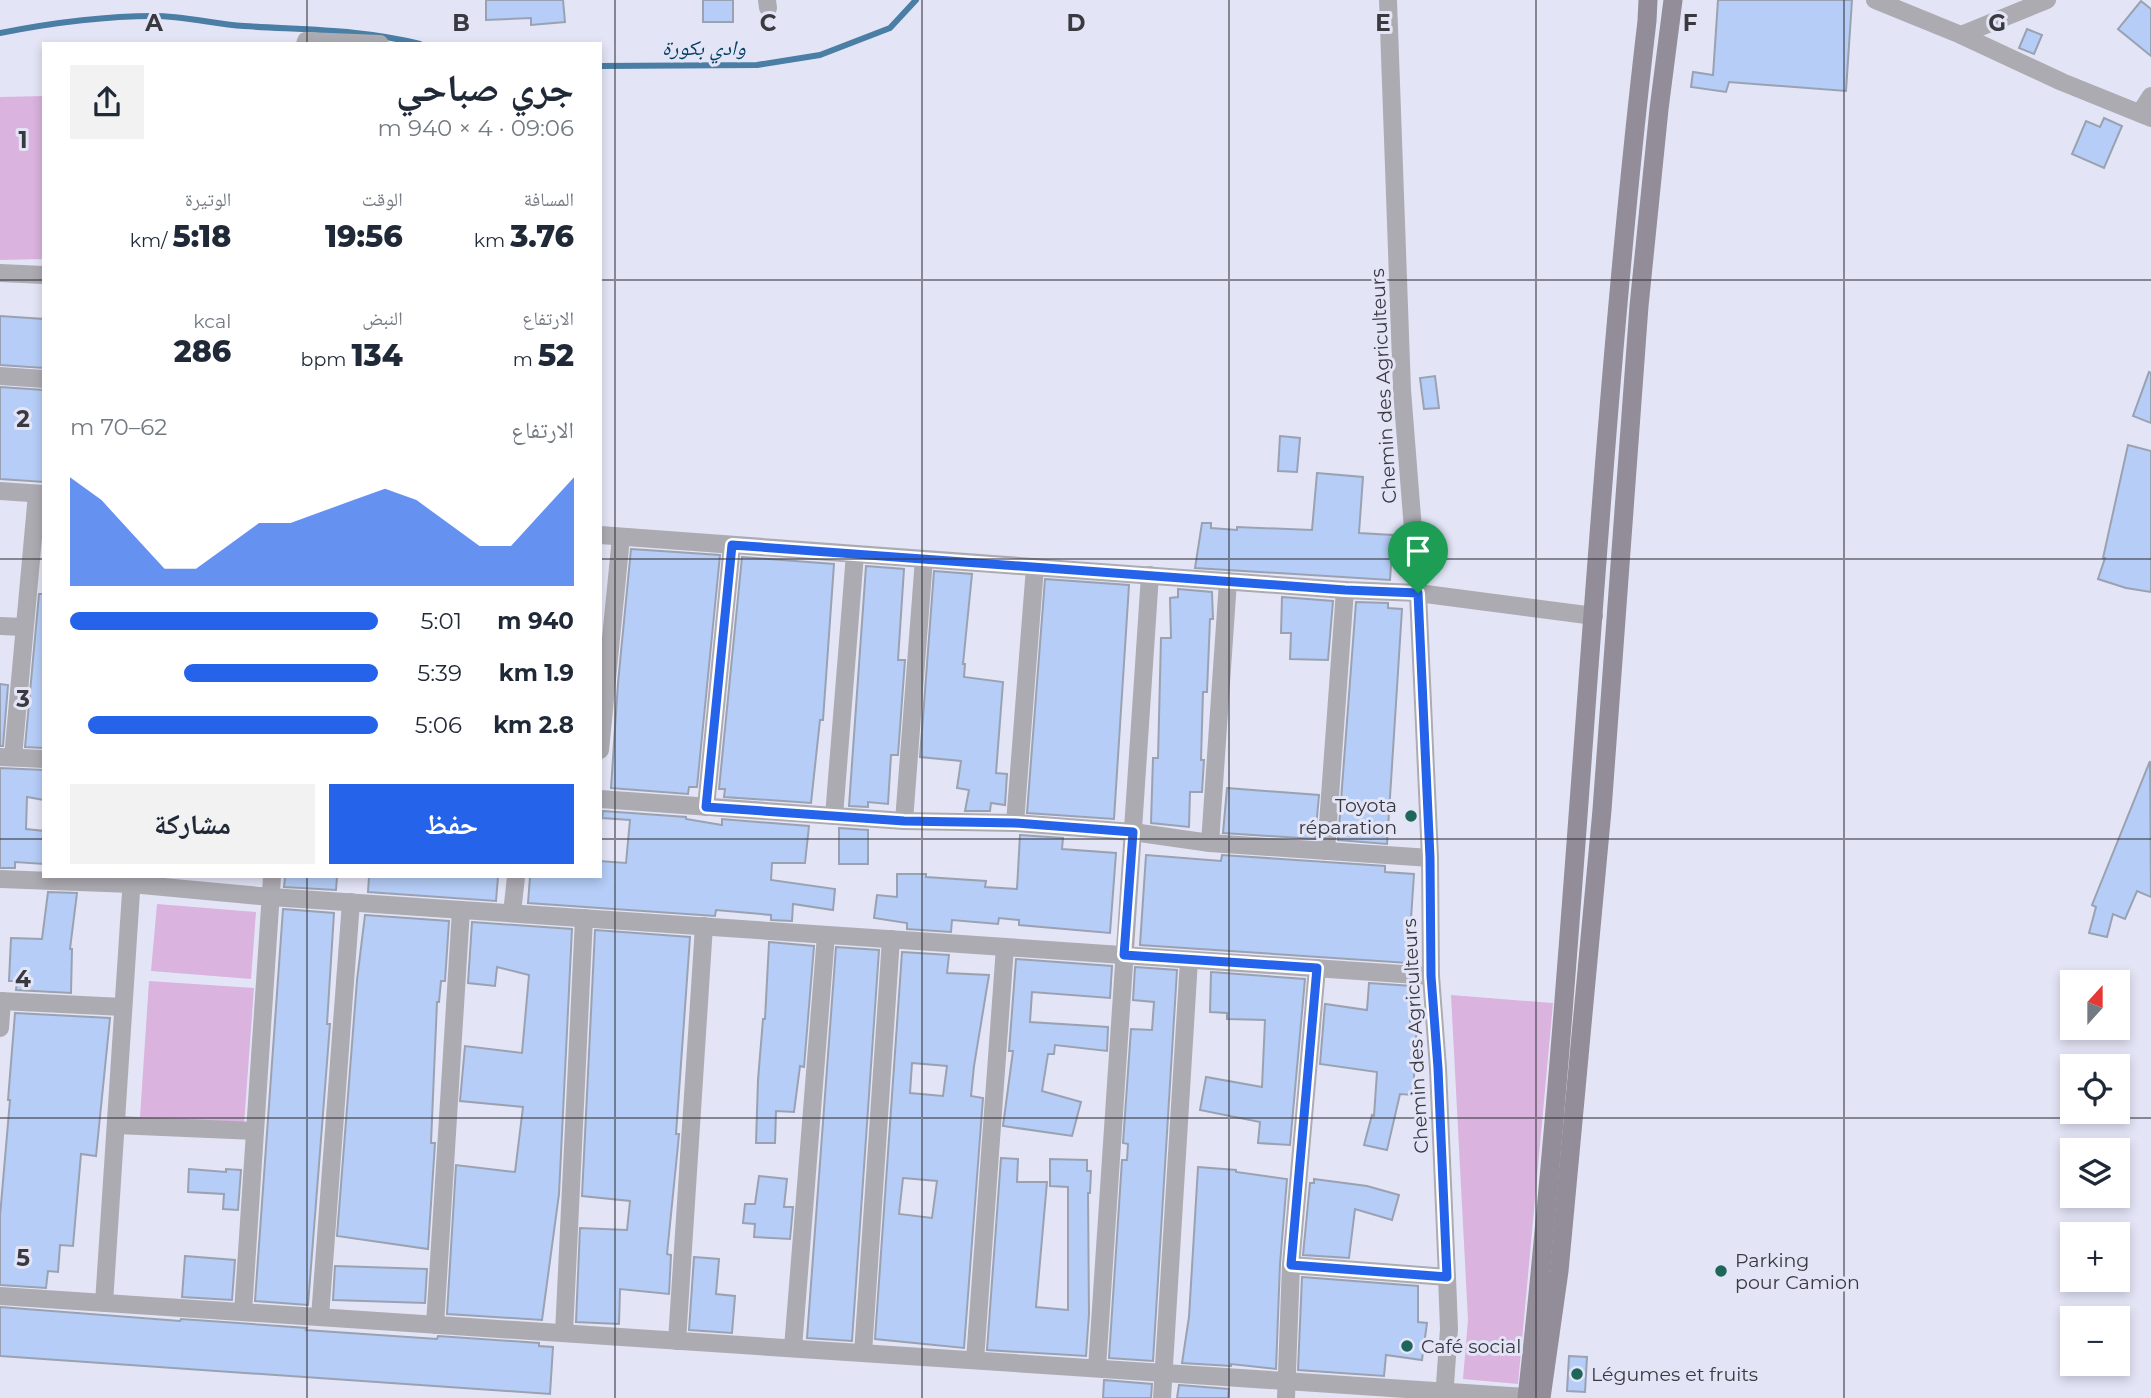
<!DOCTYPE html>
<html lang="ar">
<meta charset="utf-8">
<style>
body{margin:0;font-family:Montserrat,"Noto Naskh Arabic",sans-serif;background:#f2f2f3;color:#1f2937;direction:rtl;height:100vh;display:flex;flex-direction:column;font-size:26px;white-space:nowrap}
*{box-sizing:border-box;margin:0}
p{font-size:23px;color:#747a83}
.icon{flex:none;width:38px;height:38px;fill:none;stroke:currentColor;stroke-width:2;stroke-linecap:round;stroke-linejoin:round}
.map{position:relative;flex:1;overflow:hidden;direction:ltr}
.drawer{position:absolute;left:42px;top:42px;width:560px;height:836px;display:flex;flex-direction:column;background:#fff;border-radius:0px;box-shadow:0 4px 10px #0003;direction:rtl}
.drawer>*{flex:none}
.needle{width:46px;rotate:21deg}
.fabs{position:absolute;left:2060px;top:970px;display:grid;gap:14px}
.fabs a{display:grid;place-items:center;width:70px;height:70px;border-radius:0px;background:#fff;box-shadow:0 4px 10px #0003;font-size:35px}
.pin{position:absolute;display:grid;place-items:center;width:60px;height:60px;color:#fff;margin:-72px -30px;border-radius:50% 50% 50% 0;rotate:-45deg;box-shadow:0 0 7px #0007}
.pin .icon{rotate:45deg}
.round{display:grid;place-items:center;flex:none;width:74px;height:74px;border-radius:0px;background:#f2f2f3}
.summary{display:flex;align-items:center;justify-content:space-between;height:119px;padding:0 28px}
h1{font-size:38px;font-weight:800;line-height:52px}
.metrics{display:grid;grid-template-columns:repeat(3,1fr);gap:10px;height:119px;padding:7px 28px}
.metrics div{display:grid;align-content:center}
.metrics b{font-size:30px;font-weight:800}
.metrics small{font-size:19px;font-weight:400}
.metrics p{font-size:19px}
.chart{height:196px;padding:14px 28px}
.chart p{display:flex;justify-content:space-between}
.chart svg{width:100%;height:126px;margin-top:7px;fill:#2563eb;opacity:.7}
.cta{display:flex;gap:14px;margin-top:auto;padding:14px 28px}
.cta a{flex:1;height:80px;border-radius:0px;background:#2563eb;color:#fff;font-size:28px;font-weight:800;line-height:80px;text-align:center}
.cta a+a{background:#f2f2f3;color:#1f2937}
ul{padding:0 28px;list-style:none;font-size:23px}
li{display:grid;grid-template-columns:112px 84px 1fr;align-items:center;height:52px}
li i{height:18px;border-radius:9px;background:#2563eb}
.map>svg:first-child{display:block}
.green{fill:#dab3de}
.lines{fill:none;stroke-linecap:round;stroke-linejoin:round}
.stream{stroke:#4a7ea4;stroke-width:6}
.building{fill:#b5cdf7;stroke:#9aa2b2;stroke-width:2;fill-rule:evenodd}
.minor{stroke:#adabb2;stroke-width:18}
.secondary{stroke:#928d98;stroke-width:19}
.route-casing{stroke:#fff;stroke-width:14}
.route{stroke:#2563eb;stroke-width:9}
.grid{fill:none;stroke:#393940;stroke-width:2;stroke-opacity:0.55}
.poi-dot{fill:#1f665a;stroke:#e3e5f7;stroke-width:2.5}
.labels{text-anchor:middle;stroke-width:6;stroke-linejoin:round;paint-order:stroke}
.street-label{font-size:19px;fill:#393940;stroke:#e3e5f7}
.poi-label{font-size:19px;fill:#393940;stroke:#e3e5f7;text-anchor:start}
.water-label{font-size:21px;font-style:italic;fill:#003d5f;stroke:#e3e5f7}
.grid-label{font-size:23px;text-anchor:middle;font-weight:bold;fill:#393940;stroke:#e3e5f7;stroke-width:6;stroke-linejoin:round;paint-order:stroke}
</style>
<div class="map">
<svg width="2151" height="1398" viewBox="0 0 2151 1398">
<rect width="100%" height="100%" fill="#e3e5f7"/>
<g class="green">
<polygon points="44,96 44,259 0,260 0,97"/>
<polygon points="157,904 256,912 251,979 151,971"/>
<polygon points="149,981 254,988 244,1124 140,1117"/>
<polygon points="1451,995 1553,1003 1518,1384 1463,1379 1468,1320"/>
</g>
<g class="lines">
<g class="stream">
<path d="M0,33c51,-10 102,-17 154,-17 30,0 60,8 90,10 59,4 118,3 176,18"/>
<polyline points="600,66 757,65 820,55 890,28 916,0"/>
</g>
</g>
<g class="building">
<polygon points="486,0 563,0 565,22 531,25 531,18 486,20"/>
<rect x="703" y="0" width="30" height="22"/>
<polygon points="1718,0 1852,0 1846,91 1729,82 1726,92 1691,87 1693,72 1713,75"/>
<polygon points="2141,1 2151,9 2151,56 2118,29"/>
<polygon points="2027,29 2042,35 2034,54 2019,48"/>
<polygon points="2104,118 2122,126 2104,168 2072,154 2086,121 2100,127"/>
<polygon points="0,316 44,319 44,368 0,365"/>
<polygon points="2149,372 2151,373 2151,423 2133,416"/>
<polygon points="1435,376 1439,408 1424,409 1420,378"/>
<polygon points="0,387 44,390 44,482 0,479"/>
<polygon points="1280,436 1300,438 1297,472 1278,471"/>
<polygon points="2128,445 2151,451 2151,592 2126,588 2098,579 2105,558 2103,558"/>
<polygon points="1317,473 1363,477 1359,533 1393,535 1390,580 1195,568 1202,523 1211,523 1211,528 1237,530 1237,527 1312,530"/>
<polygon points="631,549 720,555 697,787 689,787 688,794 611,788 618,683"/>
<polygon points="742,557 834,564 823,720 820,720 811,803 724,797 725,789 719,789"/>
<polygon points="866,566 904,569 898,660 905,660 898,755 891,755 888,804 868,802 868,807 849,806"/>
<polygon points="934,571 972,574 963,664 965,664 964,677 1003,682 996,773 1007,774 1005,805 991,803 990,811 965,811 969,790 957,788 961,761 920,757"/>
<polygon points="1045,579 1129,585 1114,819 1027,813"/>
<polygon points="1178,589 1212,592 1213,619 1210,619 1207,692 1203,692 1201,760 1204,760 1202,792 1190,792 1189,827 1151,823 1153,758 1158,758 1161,638 1171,638 1170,598 1178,597"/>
<polygon points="39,594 44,594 44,748 25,747"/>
<polygon points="1282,597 1333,601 1328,660 1290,659 1291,633 1281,633"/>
<polygon points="1356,602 1388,603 1388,608 1402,609 1387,844 1338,840"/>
<polygon points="0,684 8,685 3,746 0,746"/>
<polygon points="2150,761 2151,897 2137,891 2125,919 2113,914 2107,937 2089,933 2096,907 2092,905"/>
<polygon points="0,768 44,770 44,800 27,797 26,829 44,831 44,864 15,862 15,868 0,868"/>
<polygon points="1227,788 1319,795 1315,839 1223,833"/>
<polygon points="603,811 686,817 686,819 722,825 722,819 809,826 805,863 772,863 771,880 835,889 833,910 793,904 792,921 771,920 771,915 716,910 715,916 528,903 530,877 600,877 600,861 626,863 630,820 602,818"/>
<polygon points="839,828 868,830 868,864 839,864"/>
<polygon points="1020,835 1063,838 1062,849 1116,853 1110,933 1019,925 1019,920 999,918 998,924 952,920 951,932 907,929 907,923 874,918 877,895 897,897 897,874 926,874 926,877 986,881 985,887 1017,889"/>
<polygon points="1146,855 1221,861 1222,855 1385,866 1385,872 1414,874 1408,963 1140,945"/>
<polygon points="285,877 337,877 336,890 284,887"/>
<polygon points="369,877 498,877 496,901 368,892"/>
<polygon points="48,892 77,893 70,949 72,949 71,993 16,990 17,981 9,981 11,938 42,939"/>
<polygon points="283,909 334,913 327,1024 330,1024 308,1305 255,1301"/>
<polygon points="365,915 449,921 445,981 441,981 439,1002 437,1002 431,1143 435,1143 428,1249 337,1236 357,980"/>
<polygon points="472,922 572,929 559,1194 542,1320 447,1314 456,1165 515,1172 523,1107 460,1101 465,1046 522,1053 529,975 497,967 495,986 468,983"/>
<polygon points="595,930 690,937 676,1134 679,1134 678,1145 667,1254 671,1255 669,1294 620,1289 619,1324 576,1322 580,1228 627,1230 630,1201 582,1196"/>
<polygon points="769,942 814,946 804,1067 800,1066 794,1112 776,1111 775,1143 756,1143 758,1080 763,1019 765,1019"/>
<polygon points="836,947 879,950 852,1341 807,1338"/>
<path d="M902,952l47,3 -2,18 42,2 -15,91 -3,30 12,2 -19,250 -89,-9zM912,1063l35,3 -4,30 -33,-3zM903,1178l34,3 -5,37 -33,-4z"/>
<polygon points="1016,959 1112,966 1110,998 1032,992 1030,1022 1108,1027 1107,1051 1055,1045 1054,1054 1048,1054 1042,1091 1081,1102 1072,1136 1003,1126 1013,1051 1009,1051"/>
<polygon points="1135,967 1177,970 1153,1361 1109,1358 1122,1160 1127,1160 1128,1144 1123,1143 1131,1029 1152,1030 1154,1002 1133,1000"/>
<polygon points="1211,972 1305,979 1290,1145 1258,1143 1260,1122 1200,1110 1206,1077 1262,1087 1265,1020 1227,1019 1227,1013 1210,1012"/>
<polygon points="1369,983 1412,986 1410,1023 1417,1023 1413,1095 1400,1094 1387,1150 1364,1145 1372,1115 1374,1116 1377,1072 1320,1064 1325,1004 1367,1010"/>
<polygon points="15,1013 110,1018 96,1156 81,1154 73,1246 60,1245 58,1272 48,1271 46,1288 0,1285 0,1216 10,1100 8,1100"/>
<polygon points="1001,1158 1018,1159 1017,1182 1047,1182 1036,1307 1068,1310 1068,1187 1050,1186 1050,1159 1087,1160 1087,1171 1091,1171 1090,1193 1088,1193 1089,1314 1086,1356 987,1350"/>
<polygon points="1198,1167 1236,1170 1236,1172 1287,1179 1280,1264 1276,1369 1231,1364 1231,1366 1182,1363 1189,1317"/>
<polygon points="189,1169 226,1172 226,1169 241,1170 238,1210 223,1209 224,1194 188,1192"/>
<polygon points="759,1176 787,1179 784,1207 793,1207 790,1239 754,1237 755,1224 743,1223 745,1204 755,1204"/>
<polygon points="1314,1179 1367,1186 1399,1195 1392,1220 1355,1209 1349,1258 1303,1255 1310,1183 1314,1183"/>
<polygon points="185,1256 235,1260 232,1300 182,1297"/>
<polygon points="694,1257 719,1259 716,1294 735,1296 732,1333 689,1330"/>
<polygon points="335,1266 427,1269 425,1303 333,1300"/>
<polygon points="1302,1277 1418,1286 1418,1322 1427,1323 1422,1360 1386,1355 1384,1376 1298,1370"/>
<polygon points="0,1307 180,1321 181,1319 307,1328 306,1330 437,1339 438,1336 539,1343 539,1346 553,1347 550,1394 0,1356"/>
<polygon points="1569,1356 1587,1357 1585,1392 1567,1391"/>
<polygon points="1104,1380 1152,1384 1151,1398 1103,1398"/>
<polygon points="1179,1385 1229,1389 1228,1398 1177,1398"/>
</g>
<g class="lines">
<g class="minor">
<polyline points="767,0 768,8"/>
<polyline points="1388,0 1402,390 1418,593 1430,858 1431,976 1438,1068 1447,1277 1449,1329 1444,1398"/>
<polyline points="1875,0 1961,35 2062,82 2151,118"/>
<polyline points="1961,35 2047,0"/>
<polyline points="305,44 306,41 380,44"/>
<polyline points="2140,113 2151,96"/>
<polyline points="0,273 44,275"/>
<polyline points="0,376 44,379"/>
<polyline points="0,491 44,494"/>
<polyline points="600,535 1345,590 1418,593 1594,616"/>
<polyline points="0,626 23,627"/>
<polyline points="600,750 621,537"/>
<polyline points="0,757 44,759"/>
<polyline points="13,757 37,494"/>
<polyline points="600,799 904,821 1015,823 1133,832 1210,843 1430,858"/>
<polyline points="706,807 732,545"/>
<polyline points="834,816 855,554"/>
<polyline points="904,821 924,559"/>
<polyline points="1015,823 1035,567"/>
<polyline points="1210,843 1228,581"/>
<polyline points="1326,851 1345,590"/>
<polyline points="0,879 131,884 271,897 1431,976"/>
<polyline points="512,913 516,877"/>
<polyline points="0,1001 123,1007"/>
<polyline points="0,1028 2,1001"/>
<polyline points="116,1125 255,1131"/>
<polyline points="1291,1265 1447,1277"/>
<polyline points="0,1296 1527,1397"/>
<polyline points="104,1303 132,877"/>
<polyline points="243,1312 272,877"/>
<polyline points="320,1317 351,902"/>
<polyline points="435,1325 461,910"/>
<polyline points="564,1333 584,918"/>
<polyline points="677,1341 704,926"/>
<polyline points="793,1348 826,935"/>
<polyline points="863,1353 891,939"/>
<polyline points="975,1360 1005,947"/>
<polyline points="1097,1368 1150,575"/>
<polyline points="1162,1398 1189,960"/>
<polyline points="1286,1398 1291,1265 1317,968"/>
</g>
<g class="secondary">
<path d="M1527,1398c51,-458 66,-919 120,-1377l1,-21"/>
<polyline points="1541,1398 1559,1271 1602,810 1639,306 1659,109 1673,0"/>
</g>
</g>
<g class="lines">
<defs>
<polygon id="route" points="732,545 1345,590 1418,593 1430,858 1431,976 1438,1068 1447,1277 1291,1265 1317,968 1124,955 1133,832 1015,823 904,821 706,807"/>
</defs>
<use href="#route" class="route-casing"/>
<use href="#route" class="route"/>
</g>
<path class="grid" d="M307,0v44M615,0v1398M922,0v1398M1229,0v1398M1536,0v1398M1844,0v1398M0,280h44M600,280h1551M0,559h44M600,559h1551M0,839h44M600,839h1551M307,877v521M0,1118h2151"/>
<g class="poi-dot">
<circle cx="1411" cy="816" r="7"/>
<circle cx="1721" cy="1271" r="7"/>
<circle cx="1407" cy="1346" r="7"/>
<circle cx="1577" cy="1374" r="7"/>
</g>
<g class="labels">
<g class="street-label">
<text transform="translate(1383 386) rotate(-93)" y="7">Chemin des Agriculteurs</text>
<text transform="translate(1415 1036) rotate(-93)" y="7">Chemin des Agriculteurs</text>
</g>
<g class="poi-label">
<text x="1397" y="812" text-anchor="end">Toyota<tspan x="1397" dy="22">réparation</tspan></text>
<text x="1735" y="1267">Parking<tspan x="1735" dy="22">pour Camion</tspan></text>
<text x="1421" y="1353">Café social</text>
<text x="1591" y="1381">Légumes et fruits</text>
</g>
<g class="water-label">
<text x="704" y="55">وادي بكورة</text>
</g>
</g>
<g class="grid-label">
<text x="154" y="31">A</text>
<text x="461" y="31">B</text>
<text x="768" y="31">C</text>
<text x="1076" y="31">D</text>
<text x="1383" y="31">E</text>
<text x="1690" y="31">F</text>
<text x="1997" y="31">G</text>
<text x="23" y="148">1</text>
<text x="23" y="427">2</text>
<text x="23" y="707">3</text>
<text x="23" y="987">4</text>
<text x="23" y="1266">5</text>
</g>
</svg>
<div class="fabs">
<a><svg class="needle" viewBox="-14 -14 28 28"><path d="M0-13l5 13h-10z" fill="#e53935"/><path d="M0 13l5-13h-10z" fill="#747a83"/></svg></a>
<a><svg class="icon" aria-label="locate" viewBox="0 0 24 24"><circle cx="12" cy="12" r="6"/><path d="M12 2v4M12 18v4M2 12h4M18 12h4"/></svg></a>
<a><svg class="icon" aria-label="layers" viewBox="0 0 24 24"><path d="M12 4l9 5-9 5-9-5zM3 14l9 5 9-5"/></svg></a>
<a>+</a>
<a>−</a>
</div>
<div class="pin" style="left:1418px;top:593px;background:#1e9e55"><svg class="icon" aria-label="arrive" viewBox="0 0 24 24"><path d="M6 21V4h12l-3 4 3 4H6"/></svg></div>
<section class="drawer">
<div class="summary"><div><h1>جري صباحي</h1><p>09:06 · 4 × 940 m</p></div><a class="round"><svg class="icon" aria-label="share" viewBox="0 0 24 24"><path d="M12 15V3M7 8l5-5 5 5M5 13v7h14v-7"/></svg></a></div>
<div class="metrics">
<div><p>المسافة</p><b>3.76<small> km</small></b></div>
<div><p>الوقت</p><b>19:56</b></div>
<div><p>الوتيرة</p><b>5:18<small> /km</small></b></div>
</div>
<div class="metrics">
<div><p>الارتفاع</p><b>52<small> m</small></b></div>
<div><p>النبض</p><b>134<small> bpm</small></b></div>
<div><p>kcal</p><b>286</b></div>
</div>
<div class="chart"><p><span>الارتفاع</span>62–70 m</p>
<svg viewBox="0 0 160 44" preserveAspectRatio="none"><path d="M0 44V6L10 14L20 26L30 38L40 38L50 30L60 22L70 22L80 18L90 14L100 10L110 14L120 22L130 30L140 30L150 18L160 6V44z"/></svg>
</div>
<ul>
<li><b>940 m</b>5:01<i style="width:100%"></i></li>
<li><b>1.9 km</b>5:39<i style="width:63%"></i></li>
<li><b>2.8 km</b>5:06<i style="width:94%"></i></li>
</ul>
<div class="cta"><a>حفظ</a><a>مشاركة</a></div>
</section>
</div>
